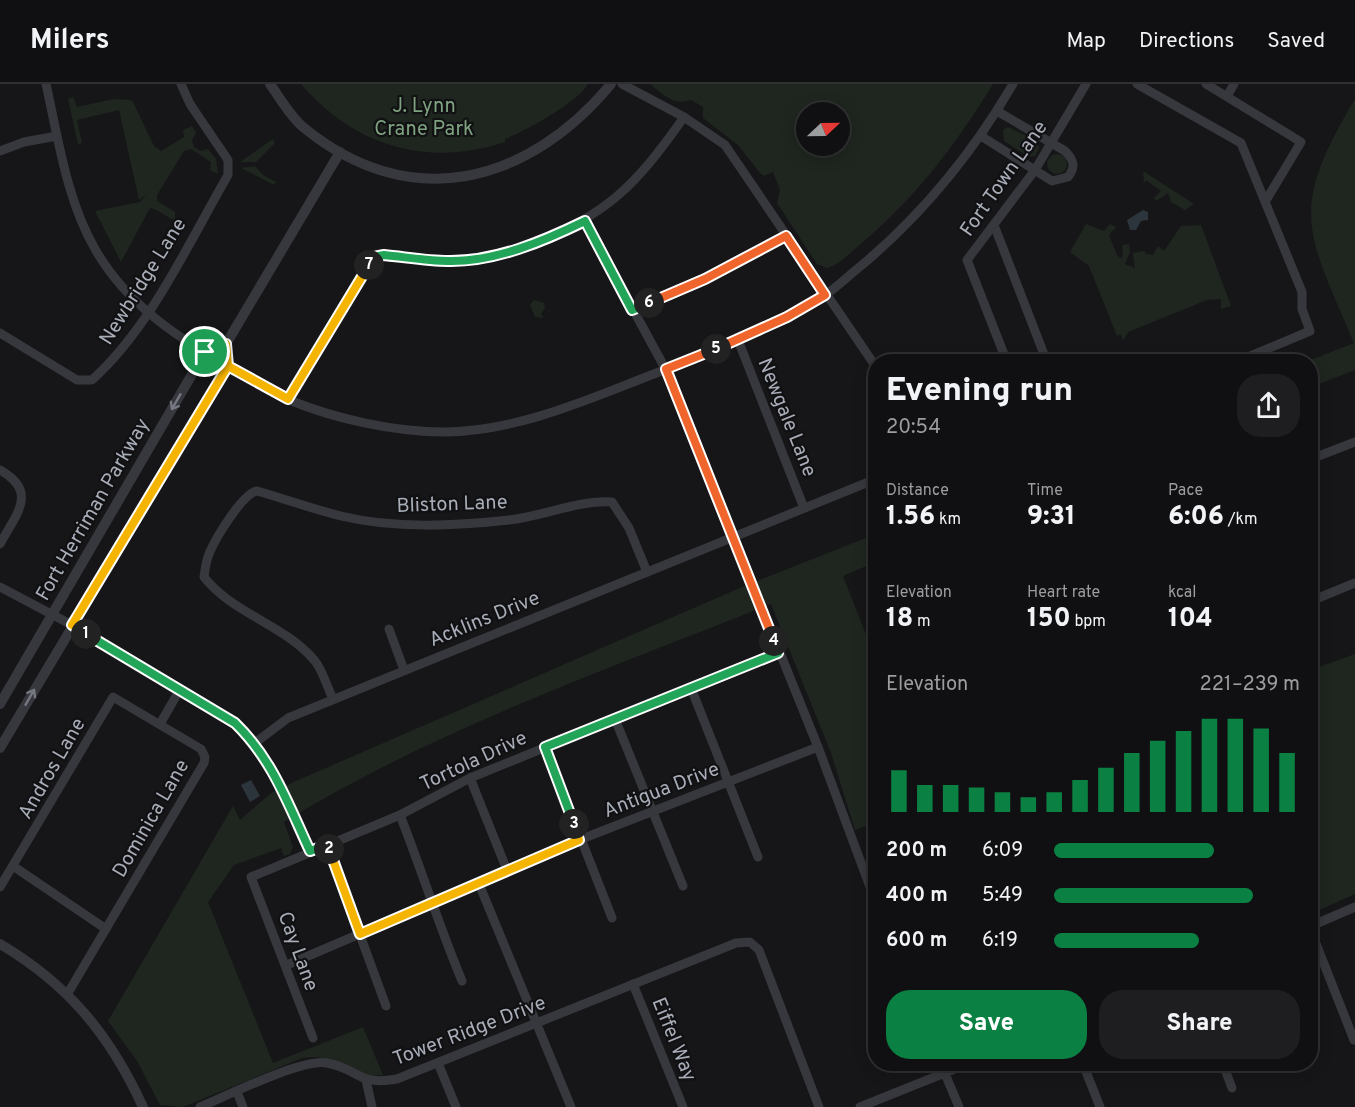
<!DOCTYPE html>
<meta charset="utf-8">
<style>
body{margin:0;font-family:Overpass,sans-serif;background:#1e1e20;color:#f1f3f6;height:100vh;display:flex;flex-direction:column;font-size:22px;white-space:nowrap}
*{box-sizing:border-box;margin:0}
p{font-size:20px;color:#9c9d9f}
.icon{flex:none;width:33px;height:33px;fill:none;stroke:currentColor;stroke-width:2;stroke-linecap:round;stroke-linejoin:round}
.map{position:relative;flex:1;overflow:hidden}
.side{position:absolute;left:868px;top:270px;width:450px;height:717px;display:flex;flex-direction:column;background:#101012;border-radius:24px;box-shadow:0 3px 15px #0003,0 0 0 2px #303032}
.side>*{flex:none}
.needle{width:39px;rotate:68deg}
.tools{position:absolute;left:796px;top:18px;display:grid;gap:12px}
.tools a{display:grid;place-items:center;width:54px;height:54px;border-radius:50%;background:#101012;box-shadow:0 3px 15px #0003,0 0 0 2px #303032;font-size:30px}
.pin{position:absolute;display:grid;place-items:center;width:51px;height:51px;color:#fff;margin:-26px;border:3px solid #fff;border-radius:50%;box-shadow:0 2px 6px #0007}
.km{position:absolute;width:30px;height:30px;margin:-15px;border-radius:50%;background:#222;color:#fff;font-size:16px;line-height:30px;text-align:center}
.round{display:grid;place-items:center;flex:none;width:63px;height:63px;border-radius:24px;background:#1e1e20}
.overview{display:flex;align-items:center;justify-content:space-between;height:102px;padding:0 18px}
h1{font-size:33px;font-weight:800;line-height:45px}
.metrics{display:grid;grid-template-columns:repeat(3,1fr);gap:9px;height:102px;padding:6px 18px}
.metrics div{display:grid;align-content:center}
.metrics b{font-size:26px;font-weight:800}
.metrics small{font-size:16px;font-weight:400}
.metrics p{font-size:16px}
.chart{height:168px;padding:12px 18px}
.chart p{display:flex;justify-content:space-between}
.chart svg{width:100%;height:108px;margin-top:6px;stroke:#0b8043;stroke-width:6}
.primary-button{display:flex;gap:12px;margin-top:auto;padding:12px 18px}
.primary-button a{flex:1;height:69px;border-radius:24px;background:#0b8043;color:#fff;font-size:24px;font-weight:800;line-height:69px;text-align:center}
.primary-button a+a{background:#1e1e20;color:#f1f3f6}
ul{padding:0 18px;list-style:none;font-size:20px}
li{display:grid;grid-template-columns:96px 72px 1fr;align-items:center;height:45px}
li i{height:15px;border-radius:8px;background:#0b8043}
header{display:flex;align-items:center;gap:36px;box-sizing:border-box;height:84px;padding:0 30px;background:#101012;border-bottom:2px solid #303032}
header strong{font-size:28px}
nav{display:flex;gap:33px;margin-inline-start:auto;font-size:21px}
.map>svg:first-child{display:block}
.green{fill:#1e261f;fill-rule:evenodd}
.water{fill:#2c353c}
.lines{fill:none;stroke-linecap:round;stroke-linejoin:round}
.minor{stroke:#37383d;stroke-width:9}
.tertiary{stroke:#37383d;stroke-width:10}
.oneway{stroke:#757881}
.split-1-casing{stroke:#fff;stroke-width:12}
.split-2-casing{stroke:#fff;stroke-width:12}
.split-3-casing{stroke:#fff;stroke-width:12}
.split-4-casing{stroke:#fff;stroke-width:12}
.split-5-casing{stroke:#fff;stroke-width:12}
.split-6-casing{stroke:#fff;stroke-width:12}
.split-7-casing{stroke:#fff;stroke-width:12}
.split-8-casing{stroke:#fff;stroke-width:12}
.split-1{stroke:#f5b400;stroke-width:8}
.split-2{stroke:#22a559;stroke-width:8}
.split-3{stroke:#f5b400;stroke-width:8}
.split-4{stroke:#22a559;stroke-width:8}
.split-5{stroke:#f0652b;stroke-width:8}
.split-6{stroke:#f0652b;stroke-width:8}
.split-7{stroke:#22a559;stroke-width:8}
.split-8{stroke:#f5b400;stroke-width:8}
.labels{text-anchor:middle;stroke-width:4.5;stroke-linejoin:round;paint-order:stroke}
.park-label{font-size:20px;fill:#7fa381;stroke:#111113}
.street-label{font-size:20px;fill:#a8adb8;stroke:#111113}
</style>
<header>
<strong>Milers</strong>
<nav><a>Map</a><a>Directions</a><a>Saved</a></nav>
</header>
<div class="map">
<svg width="1355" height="1023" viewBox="0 0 1355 1023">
<rect width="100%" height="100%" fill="#161618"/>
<g class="green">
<path d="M301,0h287c-11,19 -63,47 -83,55v3c-78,26 -151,4 -204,-58z"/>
<path d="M650,0h343c-36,59 -76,112 -129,157 -11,9 -23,23 -37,27l-10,-4 -40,-61 3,-13 -7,-18 -9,4 -4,-3 -22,-28 -35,-27v-11l-12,-7c-18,6 -27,-5 -41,-16zM807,28h33v34h-33z"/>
<path d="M73,13l4,10 37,-8 18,1 22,46 7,5 23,-14 -1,-7 9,-4 4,7 -4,7 2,7 6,4 8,-2 8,10 2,15 -8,-4 1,-8 -20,-13 -7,2 -27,44v6l18,11v8c-9,-2 -14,-10 -25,-12l-29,54 -26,-51 45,-9 6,-7 -7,5 -20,-90 -42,10 5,23 -4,1 -10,-45z"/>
<path d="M1355,15v271l-44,17v-25l-3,-1 46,-18c-48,-113 -66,-132 1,-244z"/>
<polygon points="1008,43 1037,57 1039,64 1035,72 1029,73 1004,57 1003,46"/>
<polygon points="273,55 275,59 256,78 240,78"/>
<circle cx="1057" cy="80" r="10"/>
<polygon points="255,82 263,91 276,98 274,101 241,84"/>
<polygon points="1143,87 1194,120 1185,126 1171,118 1168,109 1156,117 1154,114 1161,107 1146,96 1144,99"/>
<polygon points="1086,140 1104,147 1110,140 1116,143 1109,151 1117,171 1120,174 1123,172 1122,161 1129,160 1130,168 1125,180 1135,184 1133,169 1144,167 1146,170 1153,171 1158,162 1164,167 1181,142 1201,141 1231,222 1221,225 1221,215 1207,216 1128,248 1123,257 1121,250 1117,252 1089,182 1070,168"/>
<polygon points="534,216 544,219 545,224 541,230 544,234 535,233 530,221"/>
<path d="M876,450v28l-33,14 33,84v162l-21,8 -24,-77 -60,-149c-165,66 -335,125 -487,218l9,25 -3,7 -6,2 -3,-8 -47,17 -26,37 65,161 90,-36 20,48c-30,5 -45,-24 -81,-17l-119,49 -23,-2 -23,-44 -29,-40 125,-215 7,14 31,-27 25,-12 446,-194z"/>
<polygon points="1355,570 1355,810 1317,827 1311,812 1311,586"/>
</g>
<g class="water">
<polygon points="1143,126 1148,128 1148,136 1141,137 1136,146 1130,146 1127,136"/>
<polygon points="251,696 260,712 250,718 241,701"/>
</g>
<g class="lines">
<g class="minor">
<path d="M46,0c12,54 21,117 49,165 32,56 83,89 138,120 18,10 37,23 56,31 47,19 105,32 156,32 67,-1 130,-27 191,-51 63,-25 129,-48 186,-84 15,-9 27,-22 40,-32 62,-52 110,-111 151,-181"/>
<polyline points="622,0 684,33 725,61 876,283"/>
<polyline points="1137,0 1241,59 1302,208 1302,225 1310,247 1236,278"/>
<polyline points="1206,0 1301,58 1265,118"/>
<polyline points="1227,12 1234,0"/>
<path d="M981,52l71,45 16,-4c8,-10 6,-17 -3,-26l-68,-40"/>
<polyline points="0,67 24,58 57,52"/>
<polyline points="585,137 666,286 818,663 876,819"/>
<polyline points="994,141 1047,278"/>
<polyline points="632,226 705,195 787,151"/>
<path d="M0,249l77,47h15c59,-53 97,-138 136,-205v-15l-38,-56 -9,-20"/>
<polyline points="738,256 804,424"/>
<polyline points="1007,278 967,176 1035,86 1086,0"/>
<path d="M289,315l85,-142 10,-2c21,2 42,5 64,6 26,1 56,-8 80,-16 78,-28 109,-61 156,-128"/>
<polyline points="1311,375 1355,358"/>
<path d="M0,386c39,22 16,44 0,74"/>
<path d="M0,503l72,38 163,98c38,36 54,81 75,128"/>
<polyline points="1311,517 1355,499"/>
<polyline points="389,545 404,586"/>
<polyline points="691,604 758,773"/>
<path d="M333,615c-6,-12 -10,-28 -18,-38 -31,-37 -82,-47 -111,-84 1,-7 2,-16 5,-23 6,-15 33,-60 48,-63 28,8 56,18 84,25 54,13 113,10 168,4 35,-4 68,-20 103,-18l17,26 18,44"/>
<polyline points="615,635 683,802"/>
<polyline points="160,640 179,607"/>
<polyline points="255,659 288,634 876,395"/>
<polyline points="545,663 612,834"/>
<polyline points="470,694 507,786"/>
<path d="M400,731c22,56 39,111 62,166"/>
<polyline points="327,761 386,922"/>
<polyline points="13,782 106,845"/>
<polyline points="479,800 571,1023"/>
<polyline points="0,803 113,613 201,665 205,673 204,679 68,909"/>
<polyline points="1311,842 1355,823"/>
<polyline points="1311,847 1354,956"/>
<polyline points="287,881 579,756 818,663"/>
<polyline points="633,900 683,1023"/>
<polyline points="313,954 251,793 400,731 470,694 778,569"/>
<polyline points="438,979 456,1023"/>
<polyline points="941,980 959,1023"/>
<polyline points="1083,980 1100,1023"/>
<polyline points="1223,980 1232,1004"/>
<polyline points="366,996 372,1023"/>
<polyline points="237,1008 243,1023"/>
<path d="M200,1023c27,-11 102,-49 127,-44 33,6 29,23 70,16l339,-136 14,-1 9,8 60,157"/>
<polyline points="860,1023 967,980"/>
</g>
<g class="tertiary">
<path d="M270,0c10,14 20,32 33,43 107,88 225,57 308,-43"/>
<polyline points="0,620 205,268 226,260"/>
<polyline points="0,664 228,282 226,260 340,68"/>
<path d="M0,860c68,40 110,91 143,163"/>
</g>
</g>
<defs><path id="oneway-shaft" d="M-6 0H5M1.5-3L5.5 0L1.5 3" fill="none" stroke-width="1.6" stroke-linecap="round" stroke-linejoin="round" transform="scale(1.5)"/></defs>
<g class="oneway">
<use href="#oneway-shaft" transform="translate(176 318) rotate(120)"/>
<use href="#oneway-shaft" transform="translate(30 613) rotate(-60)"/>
</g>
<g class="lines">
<defs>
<polyline id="split-1" points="86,550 72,541 228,282 205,268"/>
<path id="split-2" d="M86,550l149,89c38,37 53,81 75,128l17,-6 2,4"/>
<polyline id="split-3" points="329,765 360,850 579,756 574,740"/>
<polyline id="split-4" points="574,740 545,663 778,569 774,557"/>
<polyline id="split-5" points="716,265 666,285 774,557"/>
<polyline id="split-6" points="649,219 705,195 786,152 825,211 787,233 716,265"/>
<path id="split-7" d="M369,181l5,-8 10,-2c21,2 43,6 64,6 47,1 96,-20 137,-40l47,89 17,-7"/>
<polyline id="split-8" points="205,268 226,260 228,282 288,315 369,181"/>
</defs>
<use href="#split-1" class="split-1-casing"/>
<use href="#split-2" class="split-2-casing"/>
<use href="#split-3" class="split-3-casing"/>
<use href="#split-4" class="split-4-casing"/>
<use href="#split-5" class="split-5-casing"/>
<use href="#split-6" class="split-6-casing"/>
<use href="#split-7" class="split-7-casing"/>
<use href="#split-8" class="split-8-casing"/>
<use href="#split-1" class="split-1"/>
<use href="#split-2" class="split-2"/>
<use href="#split-3" class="split-3"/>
<use href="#split-4" class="split-4"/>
<use href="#split-5" class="split-5"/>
<use href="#split-6" class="split-6"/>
<use href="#split-7" class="split-7"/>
<use href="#split-8" class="split-8"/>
</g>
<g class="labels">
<g class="park-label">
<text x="424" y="28">J. Lynn<tspan x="424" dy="23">Crane Park</tspan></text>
</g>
<g class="street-label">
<text transform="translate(1003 94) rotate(-55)" y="7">Fort Town Lane</text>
<text transform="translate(142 197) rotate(-58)" y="7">Newbridge Lane</text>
<text transform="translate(788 333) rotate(68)" y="7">Newgale Lane</text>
<text transform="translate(452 419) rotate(-2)" y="7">Bliston Lane</text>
<text transform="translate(92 425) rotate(-60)" y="7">Fort Herriman Parkway</text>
<text transform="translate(484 534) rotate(-22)" y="7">Acklins Drive</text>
<text transform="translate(473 676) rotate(-25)" y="7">Tortola Drive</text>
<text transform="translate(51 684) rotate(-60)" y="7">Andros Lane</text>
<text transform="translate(661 705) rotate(-21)" y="7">Antigua Drive</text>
<text transform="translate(150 734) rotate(-60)" y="7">Dominica Lane</text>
<text transform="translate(299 867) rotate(70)" y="7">Cay Lane</text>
<text transform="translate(469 946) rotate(-21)" y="7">Tower Ridge Drive</text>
<text transform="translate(675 955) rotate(68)" y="7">Eiffel Way</text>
</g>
</g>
</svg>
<div class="tools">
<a><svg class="needle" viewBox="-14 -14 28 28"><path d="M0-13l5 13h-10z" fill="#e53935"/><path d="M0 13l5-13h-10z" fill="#9c9d9f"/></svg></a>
</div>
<div class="pin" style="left:205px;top:268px;background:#1e9e55"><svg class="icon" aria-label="arrive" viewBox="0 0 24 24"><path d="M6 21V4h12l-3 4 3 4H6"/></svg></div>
<b class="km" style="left:86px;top:550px">1</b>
<b class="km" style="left:329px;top:765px">2</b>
<b class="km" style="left:574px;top:740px">3</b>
<b class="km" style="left:774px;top:557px">4</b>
<b class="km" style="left:716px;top:265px">5</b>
<b class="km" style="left:649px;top:219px">6</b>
<b class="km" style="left:369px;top:181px">7</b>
<section class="side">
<div class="overview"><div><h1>Evening run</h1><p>20:54</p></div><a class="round"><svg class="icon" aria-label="share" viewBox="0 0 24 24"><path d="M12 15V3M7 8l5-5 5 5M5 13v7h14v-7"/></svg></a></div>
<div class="metrics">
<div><p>Distance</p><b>1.56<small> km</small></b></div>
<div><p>Time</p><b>9:31</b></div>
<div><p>Pace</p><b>6:06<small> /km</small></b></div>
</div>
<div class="metrics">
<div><p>Elevation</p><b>18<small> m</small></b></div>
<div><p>Heart rate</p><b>150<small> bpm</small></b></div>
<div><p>kcal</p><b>104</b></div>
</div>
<div class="chart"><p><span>Elevation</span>221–239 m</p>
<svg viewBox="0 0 160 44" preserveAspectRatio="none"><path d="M5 44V27M15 44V33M25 44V33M35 44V34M45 44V36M55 44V38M65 44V36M75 44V31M85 44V26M95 44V20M105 44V15M115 44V11M125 44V6M135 44V6M145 44V10M155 44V20"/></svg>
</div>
<ul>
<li><b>200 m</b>6:09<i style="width:65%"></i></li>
<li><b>400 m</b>5:49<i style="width:81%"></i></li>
<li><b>600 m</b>6:19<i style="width:59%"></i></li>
</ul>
<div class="primary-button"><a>Save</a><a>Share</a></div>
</section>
</div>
